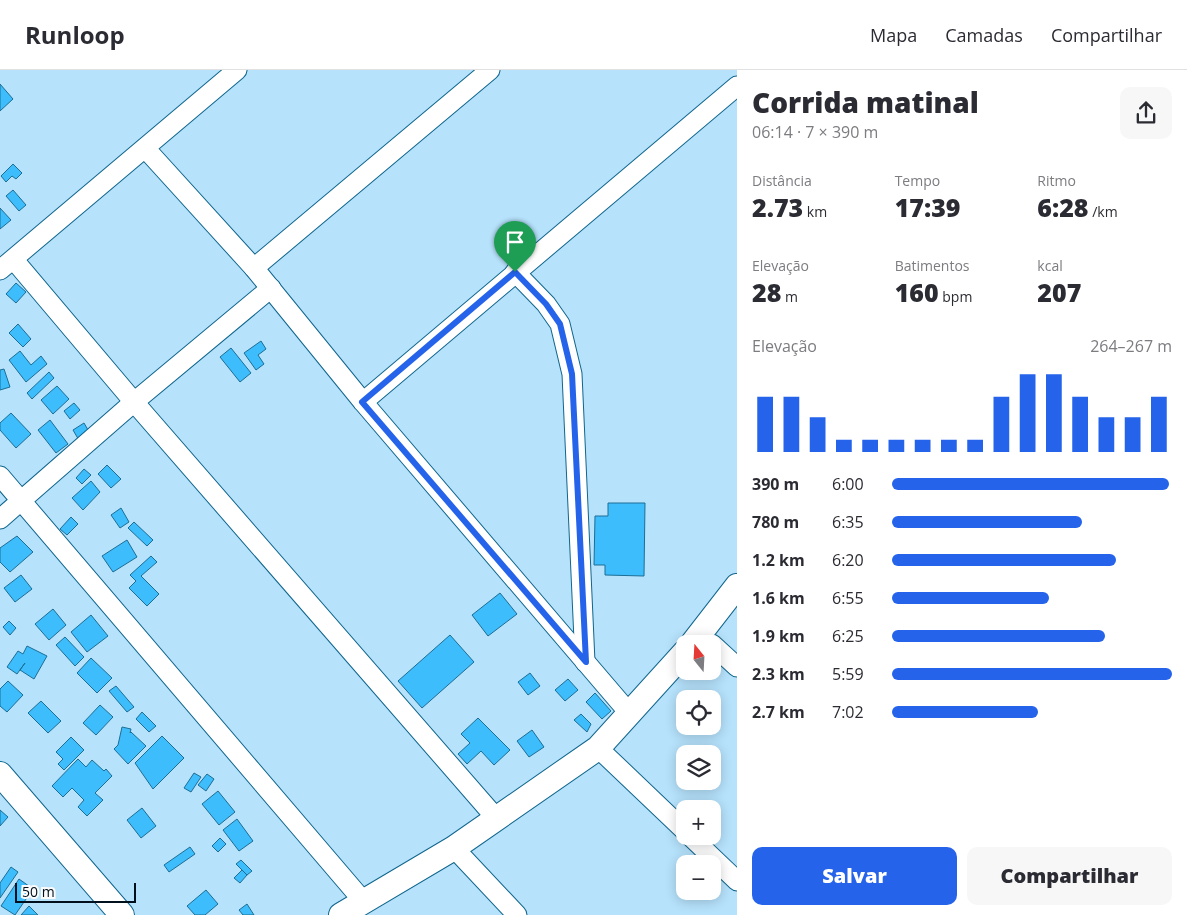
<!DOCTYPE html>
<html lang="pt">
<meta charset="utf-8">
<style>
body{margin:0;font-family:"Open Sans",sans-serif;background:#f7f7f7;color:#2b2b33;height:100vh;display:flex;flex-direction:column;font-size:19px;white-space:nowrap}
*{box-sizing:border-box;margin:0}
p{font-size:16px;color:#7c7c81}
.icon{flex:none;width:28px;height:28px;fill:none;stroke:currentColor;stroke-width:2;stroke-linecap:round;stroke-linejoin:round}
.map{position:relative;flex:1;overflow:hidden}
.sheet{display:flex;flex-direction:column;background:#fff;width:450px}
.sheet>*{flex:none}
.needle{width:32px;rotate:342deg}
.controls{position:absolute;left:676px;top:565px;display:grid;gap:10px}
.controls a{display:grid;place-items:center;width:45px;height:45px;border-radius:10px;background:#fff;box-shadow:0 2px 12px #0003;font-size:25px}
.scale{position:absolute;left:15px;bottom:12px;width:121px;box-sizing:border-box;padding-left:5px;border:2px solid #00101c;border-top:0;font-size:14px;line-height:18px;white-space:nowrap;color:#00101c;-webkit-text-stroke:4px #fbfbfb;paint-order:stroke}
.pin{position:absolute;display:grid;place-items:center;width:42px;height:42px;color:#fff;margin:-51px -21px;border-radius:50% 50% 50% 0;rotate:-45deg;box-shadow:0 0 5px #0007}
.pin .icon{rotate:45deg}
.round{display:grid;place-items:center;flex:none;width:52px;height:52px;border-radius:10px;background:#f7f7f7}
.summary{display:flex;align-items:center;justify-content:space-between;height:85px;padding:0 15px}
h1{font-size:28px;font-weight:800;line-height:38px}
.figures{display:grid;grid-template-columns:repeat(3,1fr);gap:8px;height:85px;padding:5px 15px}
.figures div{display:grid;align-content:center}
.figures b{font-size:25px;font-weight:800}
.figures small{font-size:14px;font-weight:400}
.figures p{font-size:14px}
.chart{height:140px;padding:10px 15px}
.chart p{display:flex;justify-content:space-between}
.chart svg{width:100%;height:90px;margin-top:5px;stroke:#2563eb;stroke-width:6}
.cta{display:flex;gap:10px;margin-top:auto;padding:10px 15px}
.cta a{flex:1;height:58px;border-radius:10px;background:#2563eb;color:#fff;font-size:20px;font-weight:800;line-height:58px;text-align:center}
.cta a+a{background:#f7f7f7;color:#2b2b33}
ul{padding:0 15px;list-style:none;font-size:16px}
li{display:grid;grid-template-columns:80px 60px 1fr;align-items:center;height:38px}
li i{height:12px;border-radius:6px;background:#2563eb}
header{display:flex;align-items:center;gap:30px;box-sizing:border-box;height:70px;padding:0 25px;background:#fff;border-bottom:1px solid #e1e1e2}
header strong{font-size:24px}
nav{display:flex;gap:28px;margin-inline-start:auto;font-size:18px}
main{display:flex;flex:1;min-height:0}
.map>svg:first-child{display:block}
.building{fill:#3ebdfd;stroke:#1c6e95}
.lines{fill:none;stroke-linecap:round;stroke-linejoin:round}
.minor-casing{stroke:#10668d;stroke-width:21}
.tertiary-casing{stroke:#10668d;stroke-width:26}
.minor{stroke:#fff;stroke-width:19}
.tertiary{stroke:#fff;stroke-width:24}
.route-casing{stroke:#fff;stroke-width:10}
.route{stroke:#2563eb;stroke-width:6}
</style>
<header>
<strong>Runloop</strong>
<nav><a>Mapa</a><a>Camadas</a><a>Compartilhar</a></nav>
</header>
<main>
<div class="map">
<svg width="737" height="845" viewBox="0 0 737 845">
<rect width="100%" height="100%" fill="#b6e2fc"/>
<g class="building">
<polygon points="0,14 13,29 0,41"/>
<polygon points="13,94 22,103 16,109 12,106 6,112 1,106"/>
<polygon points="13,120 26,135 19,141 6,126"/>
<polygon points="0,138 11,150 0,159"/>
<polygon points="16,213 26,222 16,233 6,224"/>
<polygon points="18,254 31,269 23,277 9,263"/>
<polygon points="261,271 266,279 258,285 264,294 256,300 244,283"/>
<polygon points="231,278 251,303 240,312 220,287"/>
<polygon points="20,281 31,295 41,286 47,294 26,312 9,290"/>
<polygon points="4,299 10,317 0,320 0,300"/>
<polygon points="49,302 54,308 32,329 27,323"/>
<polygon points="57,316 69,329 53,344 41,330"/>
<polygon points="74,333 80,340 70,349 64,341"/>
<polygon points="11,343 31,364 16,378 0,360 0,353"/>
<polygon points="50,350 68,374 56,383 38,360"/>
<polygon points="84,353 91,365 80,372 73,360"/>
<polygon points="107,395 121,409 111,418 98,404"/>
<polygon points="84,399 91,405 82,414 76,408"/>
<polygon points="91,411 100,422 83,440 72,428"/>
<polygon points="608,433 645,433 644,506 605,505 605,495 594,495 595,446 608,446"/>
<polygon points="121,438 129,452 120,458 111,445"/>
<polygon points="71,447 78,454 67,465 60,459"/>
<polygon points="134,452 153,470 147,476 128,458"/>
<polygon points="17,466 33,482 10,502 0,492 0,478"/>
<polygon points="127,470 137,487 113,502 102,486"/>
<polygon points="151,486 157,492 141,506 159,524 147,536 129,518 136,511 130,505"/>
<polygon points="21,505 32,519 15,532 4,518"/>
<polygon points="500,523 517,544 488,566 472,545"/>
<polygon points="53,539 66,555 49,570 35,554"/>
<polygon points="91,545 108,566 87,582 71,562"/>
<polygon points="9,551 16,558 10,565 3,557"/>
<polygon points="450,565 474,592 422,638 398,611"/>
<polygon points="65,567 84,587 75,596 56,575"/>
<polygon points="27,576 47,586 34,609 20,600 25,593 17,604 7,597 18,581 23,584"/>
<polygon points="91,588 112,608 97,623 77,603"/>
<polygon points="530,603 540,616 528,625 518,612"/>
<polygon points="568,609 578,620 565,631 555,620"/>
<polygon points="8,611 23,625 7,642 0,636 0,619"/>
<polygon points="116,616 134,637 127,642 109,621"/>
<polygon points="595,623 611,641 602,649 586,632"/>
<polygon points="41,631 61,651 48,663 28,643"/>
<polygon points="100,635 113,647 96,665 83,653"/>
<polygon points="142,642 156,656 149,662 136,649"/>
<polygon points="581,644 591,654 587,662 574,650"/>
<polygon points="478,648 510,680 494,695 481,681 467,694 458,684 470,673 461,664"/>
<polygon points="122,657 131,659 130,663 131,662 146,676 128,694 114,679 118,675"/>
<polygon points="532,660 544,677 529,687 517,671"/>
<polygon points="162,666 184,688 153,719 135,693"/>
<polygon points="71,667 84,680 64,700 58,694 63,689 56,682"/>
<polygon points="78,689 86,697 92,690 104,701 106,699 112,706 95,723 103,730 87,746 78,737 84,730 72,718 63,727 52,716"/>
<polygon points="194,703 201,707 191,722 184,718"/>
<polygon points="207,704 214,709 206,721 198,715"/>
<polygon points="218,721 235,742 219,755 202,734"/>
<polygon points="142,738 156,756 141,768 127,750"/>
<polygon points="0,740 8,747 0,756"/>
<polygon points="237,749 253,771 239,781 223,760"/>
<polygon points="220,768 226,774 218,782 212,776"/>
<polygon points="190,777 195,784 169,802 164,795"/>
<polygon points="241,790 252,801 247,805 236,794"/>
<polygon points="11,797 18,802 0,828 0,813"/>
<polygon points="242,800 247,805 240,813 234,808"/>
<polygon points="19,809 33,819 15,845 1,836"/>
<polygon points="206,820 218,834 205,845 195,845 187,836"/>
<polygon points="247,834 254,845 243,845 239,840"/>
<polygon points="29,836 38,845 21,845"/>
</g>
<g class="lines">
<defs>
<g id="minor">
<polyline points="145,78 254,198 363,332 630,644"/>
<polyline points="14,190 134,332 496,748"/>
<polyline points="254,198 490,0"/>
<polyline points="0,200 237,0"/>
<polyline points="515,202 546,234 560,254 572,304 585,592"/>
<polyline points="363,332 737,16"/>
<polyline points="0,406 364,832"/>
<polyline points="0,449 134,332 271,218"/>
<polyline points="712,574 737,597"/>
<polyline points="598,678 685,761"/>
<polyline points="690,766 737,811"/>
<polyline points="454,778 517,845"/>
</g>
<g id="tertiary">
<polyline points="692,574 737,516"/>
<polyline points="0,704 122,845"/>
<polyline points="341,845 454,778 598,678 685,582"/>
</g>
</defs>
<use href="#minor" class="minor-casing"/>
<use href="#tertiary" class="tertiary-casing"/>
<use href="#minor" class="minor"/>
<use href="#tertiary" class="tertiary"/>
</g>
<g class="lines">
<defs>
<polygon id="route" points="515,202 546,234 560,254 572,304 586,592 362,332"/>
</defs>
<use href="#route" class="route-casing"/>
<use href="#route" class="route"/>
</g>
</svg>
<div class="controls">
<a><svg class="needle" viewBox="-14 -14 28 28"><path d="M0-13l5 13h-10z" fill="#e53935"/><path d="M0 13l5-13h-10z" fill="#7c7c81"/></svg></a>
<a><svg class="icon" aria-label="locate" viewBox="0 0 24 24"><circle cx="12" cy="12" r="6"/><path d="M12 2v4M12 18v4M2 12h4M18 12h4"/></svg></a>
<a><svg class="icon" aria-label="layers" viewBox="0 0 24 24"><path d="M12 4l9 5-9 5-9-5zM3 14l9 5 9-5"/></svg></a>
<a>+</a>
<a>−</a>
</div>
<div class="scale">50 m</div>
<div class="pin" style="left:515px;top:202px;background:#1e9e55"><svg class="icon" aria-label="arrive" viewBox="0 0 24 24"><path d="M6 21V4h12l-3 4 3 4H6"/></svg></div>
</div>
<section class="sheet">
<div class="summary"><div><h1>Corrida matinal</h1><p>06:14 · 7 × 390 m</p></div><a class="round"><svg class="icon" aria-label="share" viewBox="0 0 24 24"><path d="M12 15V3M7 8l5-5 5 5M5 13v7h14v-7"/></svg></a></div>
<div class="figures">
<div><p>Distância</p><b>2.73<small> km</small></b></div>
<div><p>Tempo</p><b>17:39</b></div>
<div><p>Ritmo</p><b>6:28<small> /km</small></b></div>
</div>
<div class="figures">
<div><p>Elevação</p><b>28<small> m</small></b></div>
<div><p>Batimentos</p><b>160<small> bpm</small></b></div>
<div><p>kcal</p><b>207</b></div>
</div>
<div class="chart"><p><span>Elevação</span>264–267 m</p>
<svg viewBox="0 0 160 44" preserveAspectRatio="none"><path d="M5 44V17M15 44V17M25 44V27M35 44V38M45 44V38M55 44V38M65 44V38M75 44V38M85 44V38M95 44V17M105 44V6M115 44V6M125 44V17M135 44V27M145 44V27M155 44V17"/></svg>
</div>
<ul>
<li><b>390 m</b>6:00<i style="width:99%"></i></li>
<li><b>780 m</b>6:35<i style="width:68%"></i></li>
<li><b>1.2 km</b>6:20<i style="width:80%"></i></li>
<li><b>1.6 km</b>6:55<i style="width:56%"></i></li>
<li><b>1.9 km</b>6:25<i style="width:76%"></i></li>
<li><b>2.3 km</b>5:59<i style="width:100%"></i></li>
<li><b>2.7 km</b>7:02<i style="width:52%"></i></li>
</ul>
<div class="cta"><a>Salvar</a><a>Compartilhar</a></div>
</section>
</main>
